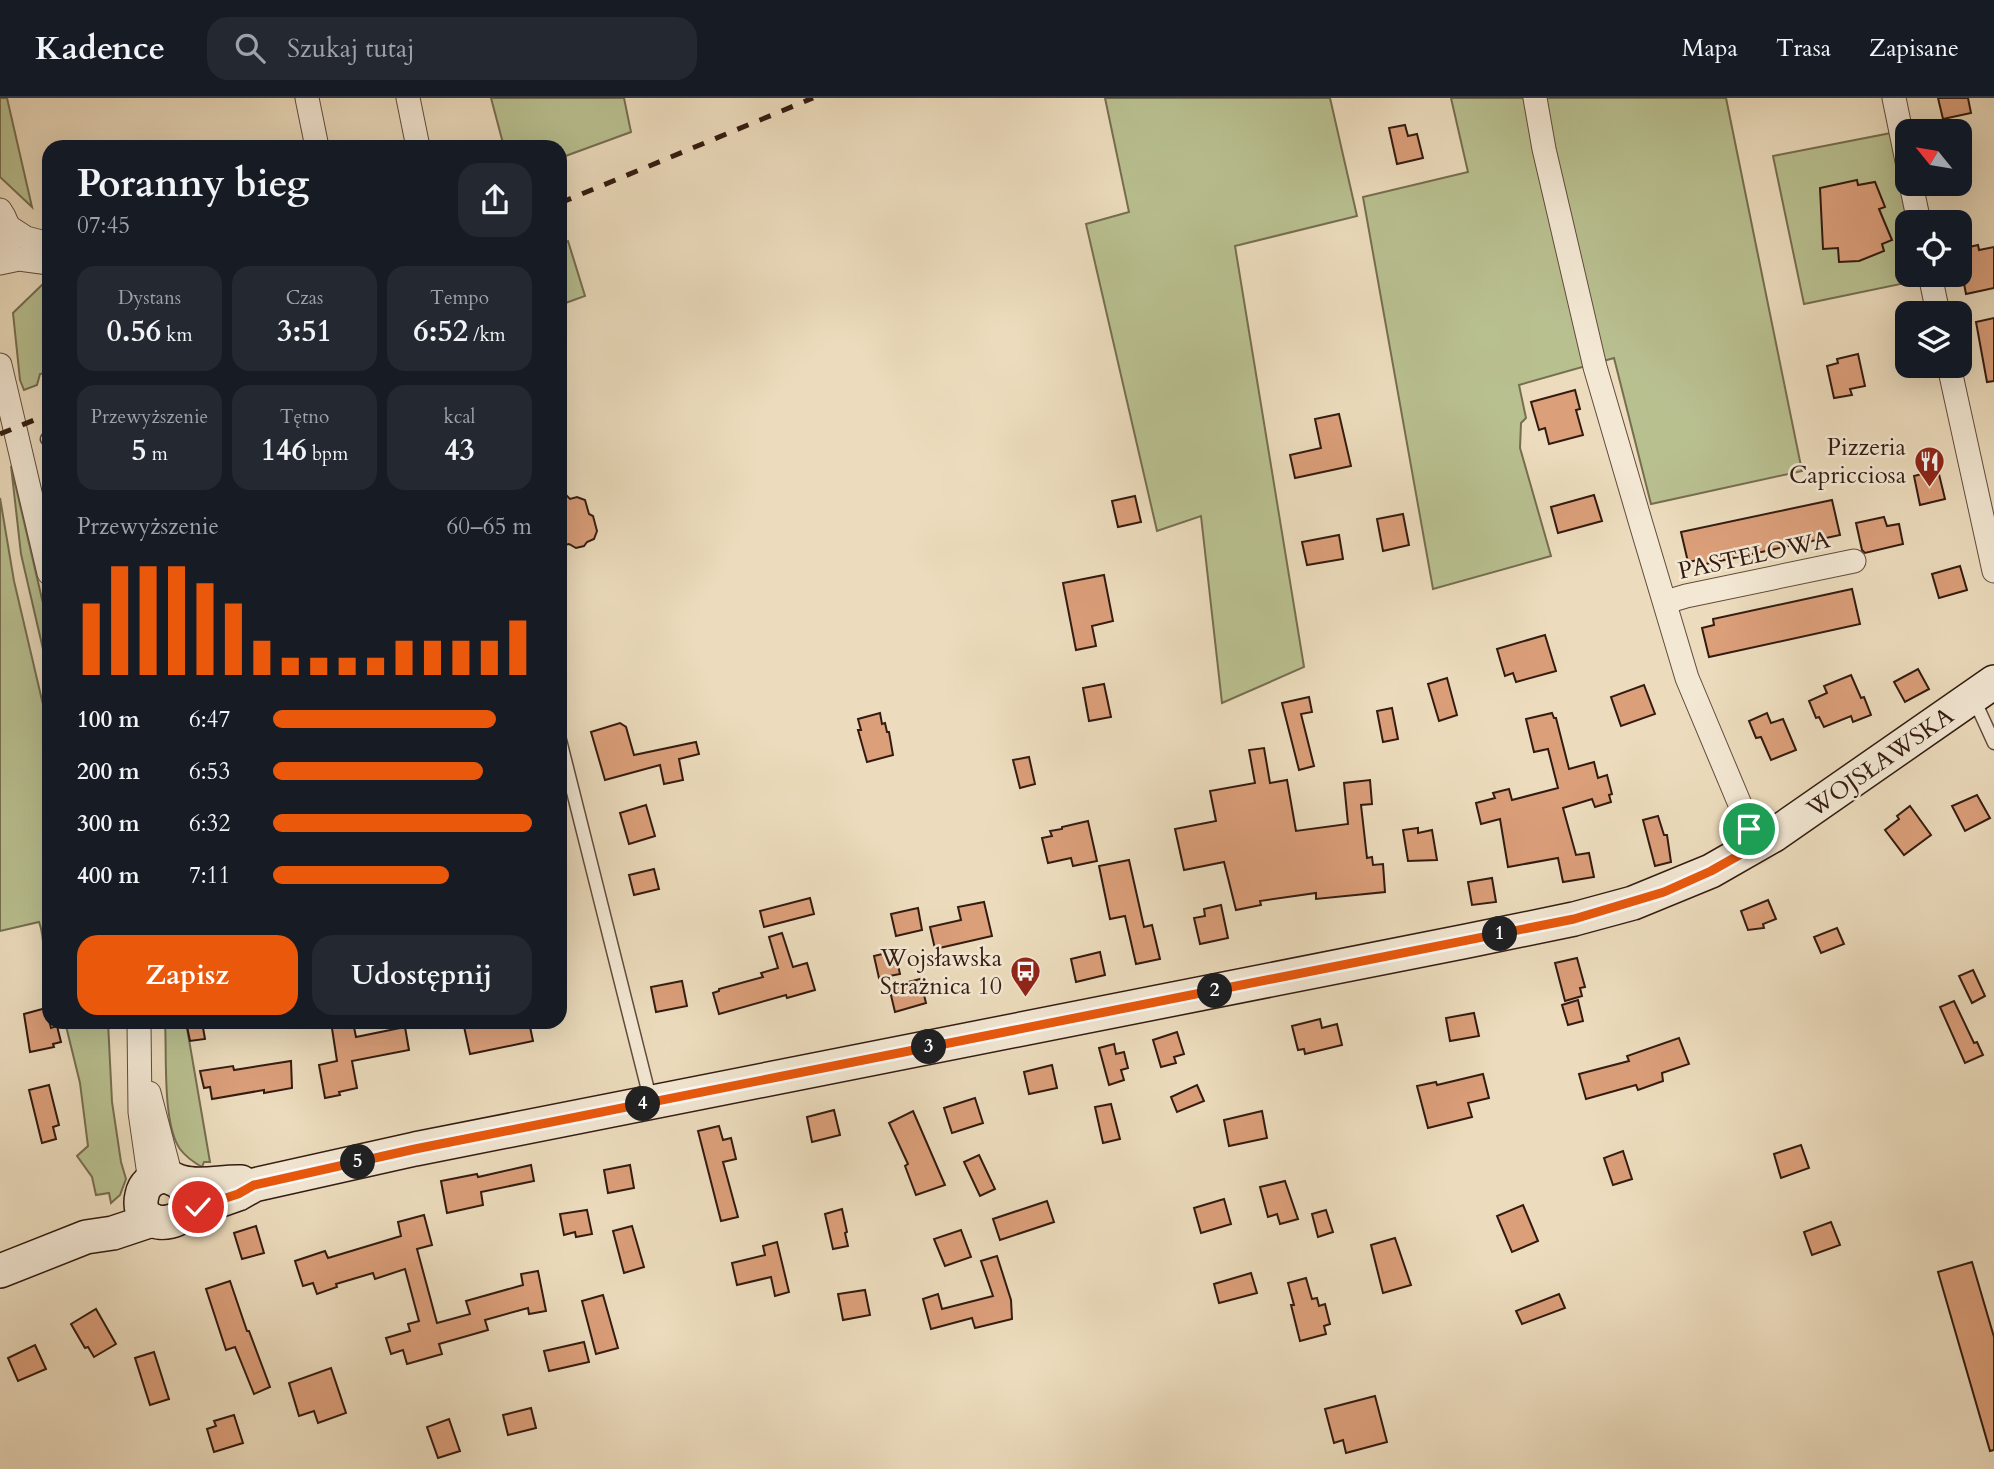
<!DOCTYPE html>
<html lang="pl">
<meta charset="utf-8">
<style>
body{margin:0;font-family:Cardo,serif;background:#242831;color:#f1f3f6;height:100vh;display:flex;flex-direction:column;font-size:26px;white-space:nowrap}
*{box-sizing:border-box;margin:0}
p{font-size:23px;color:#9ea1a6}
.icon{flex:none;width:38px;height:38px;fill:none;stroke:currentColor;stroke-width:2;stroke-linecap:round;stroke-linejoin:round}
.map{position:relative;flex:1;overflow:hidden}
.details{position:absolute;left:42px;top:42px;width:525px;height:889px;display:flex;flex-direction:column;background:#171b24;border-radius:21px;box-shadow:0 7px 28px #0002}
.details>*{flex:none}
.needle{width:46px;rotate:300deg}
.buttons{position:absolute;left:1895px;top:21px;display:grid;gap:14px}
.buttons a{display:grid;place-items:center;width:77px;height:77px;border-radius:14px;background:#171b24;box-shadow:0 7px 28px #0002;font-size:35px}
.pin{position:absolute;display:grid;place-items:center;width:60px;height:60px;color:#fff;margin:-30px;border:4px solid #fff;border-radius:50%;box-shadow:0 2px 7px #0007}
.km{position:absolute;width:35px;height:35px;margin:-18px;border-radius:50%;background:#222;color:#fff;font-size:19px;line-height:35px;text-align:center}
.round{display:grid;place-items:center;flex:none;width:74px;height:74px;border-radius:21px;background:#242831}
.headline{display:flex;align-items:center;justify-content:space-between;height:119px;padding:0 35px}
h1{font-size:38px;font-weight:800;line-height:52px}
.metrics{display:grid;grid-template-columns:repeat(3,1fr);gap:10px;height:119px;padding:7px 35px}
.metrics div{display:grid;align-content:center;border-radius:18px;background:#242831;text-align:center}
.metrics b{font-size:30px;font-weight:800}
.metrics small{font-size:19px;font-weight:400}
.metrics p{font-size:19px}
.chart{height:196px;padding:14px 35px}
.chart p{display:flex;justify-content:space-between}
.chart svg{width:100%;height:126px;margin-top:7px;stroke:#ea580c;stroke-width:6}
.action{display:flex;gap:14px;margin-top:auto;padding:14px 35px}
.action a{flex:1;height:80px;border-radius:21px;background:#ea580c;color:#fff;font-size:28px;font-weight:800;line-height:80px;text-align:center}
.action a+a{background:#242831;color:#f1f3f6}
ul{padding:0 35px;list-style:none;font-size:23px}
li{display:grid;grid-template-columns:112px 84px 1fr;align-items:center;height:52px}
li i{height:18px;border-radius:9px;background:#ea580c}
header{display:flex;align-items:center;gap:42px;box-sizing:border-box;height:98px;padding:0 35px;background:#171b24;border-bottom:2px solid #363941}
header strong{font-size:33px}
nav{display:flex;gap:38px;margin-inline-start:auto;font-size:24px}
.search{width:490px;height:63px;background:#242831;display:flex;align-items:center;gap:18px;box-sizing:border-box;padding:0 24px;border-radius:21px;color:#9ea1a6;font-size:26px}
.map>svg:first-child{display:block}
.green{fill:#b9c090;stroke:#766e50;stroke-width:2}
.building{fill:#db9f7a;stroke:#341b11;stroke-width:2}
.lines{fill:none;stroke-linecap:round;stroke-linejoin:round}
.lane-casing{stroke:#624b3c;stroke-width:15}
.street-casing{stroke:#624b3c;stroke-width:25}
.secondary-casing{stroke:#341b11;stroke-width:36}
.lane{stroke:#f3e8d4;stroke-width:12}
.street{stroke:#f3e8d4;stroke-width:23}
.secondary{stroke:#f3e8d4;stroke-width:33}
.rail{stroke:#341b11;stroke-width:5;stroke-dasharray:12 12;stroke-linecap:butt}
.route-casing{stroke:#fff;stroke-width:14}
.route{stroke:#ea580c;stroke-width:9}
.labels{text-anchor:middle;stroke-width:5;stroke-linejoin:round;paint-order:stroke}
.poi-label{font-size:24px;fill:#341b11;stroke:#f3e8d4;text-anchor:end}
.street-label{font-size:24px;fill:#341b11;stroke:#f3e8d4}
</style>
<header>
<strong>Kadence</strong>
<div class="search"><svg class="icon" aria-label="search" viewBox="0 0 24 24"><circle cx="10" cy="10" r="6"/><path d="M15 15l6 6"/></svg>Szukaj tutaj</div>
<nav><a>Mapa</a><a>Trasa</a><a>Zapisane</a></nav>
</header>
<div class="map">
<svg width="1994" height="1371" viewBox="0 0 1994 1371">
<rect width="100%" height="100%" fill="#ecdcbd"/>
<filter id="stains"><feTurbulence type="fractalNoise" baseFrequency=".00286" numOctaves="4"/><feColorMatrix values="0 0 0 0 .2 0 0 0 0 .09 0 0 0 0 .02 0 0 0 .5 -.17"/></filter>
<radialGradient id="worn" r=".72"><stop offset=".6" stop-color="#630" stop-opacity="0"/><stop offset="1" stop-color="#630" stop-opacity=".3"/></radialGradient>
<g class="green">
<polygon points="0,0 7,0 32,109 0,79"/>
<polygon points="491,0 624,0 631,34 560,60 560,49 504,49"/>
<polygon points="1105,0 1330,0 1357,118 1235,148 1304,569 1222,605 1201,418 1157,433 1086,126 1129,114"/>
<polygon points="1451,0 1726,0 1802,373 1651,406 1614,260 1519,287 1526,320 1521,325 1520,350 1551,458 1433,491 1363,99 1468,74"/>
<polygon points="1891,35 1911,124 1908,124 1908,177 1922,177 1920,182 1804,206 1773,58"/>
<polygon points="568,143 585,198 560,207 560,146"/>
<polygon points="49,180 49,274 40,276 37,287 24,292 20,282 13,215"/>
<polygon points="11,368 49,531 49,577 21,456"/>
<path d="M0,400l14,83 35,149v14l-4,1 4,15v205c-8,-14 -4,-28 -10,-43l-39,9z"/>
<polygon points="65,924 108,924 112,1004 121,1064 126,1081 120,1097 111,1105 109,1095 96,1097 92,1079 77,1058 88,1048 80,985"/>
<path d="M165,924h21l24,140h-6l-2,5c-9,-5 -16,-10 -22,-18 -18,-26 -13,-94 -15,-127z"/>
</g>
<g class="building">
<polygon points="1938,0 1968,0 1971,15 1943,21"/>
<polygon points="1405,27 1408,38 1417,36 1423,60 1397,66 1389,30"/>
<polygon points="1857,82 1858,87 1875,84 1885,109 1879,111 1892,142 1882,146 1884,153 1859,163 1839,164 1838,150 1823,151 1820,90"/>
<polygon points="1978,147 1979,152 1994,149 1994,190 1966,196 1960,165 1960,151"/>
<polygon points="1994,220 1994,283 1987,284 1976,224"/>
<polygon points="1858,256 1865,288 1850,291 1852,297 1834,300 1827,268 1838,265 1837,261"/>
<polygon points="1575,292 1580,311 1576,312 1583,337 1549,346 1545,330 1539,332 1531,304"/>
<polygon points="1339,316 1351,368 1295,380 1290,357 1321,350 1315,321"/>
<polygon points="1938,372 1945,401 1920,407 1914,378"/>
<polygon points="560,391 570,401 577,399 585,402 589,416 593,418 597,433 594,441 587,444 584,448 576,450 569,446 560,448"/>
<polygon points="1594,397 1602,423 1558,435 1551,409"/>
<polygon points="1135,398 1141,424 1118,429 1112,403"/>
<polygon points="1832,402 1840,437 1701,467 1699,462 1688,464 1681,434"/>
<polygon points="1403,416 1409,447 1383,453 1377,421"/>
<polygon points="1884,419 1887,428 1899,426 1903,446 1865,455 1862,452 1856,425"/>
<polygon points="1339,437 1343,461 1307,467 1302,444"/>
<polygon points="1960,468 1967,492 1939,500 1932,476"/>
<polygon points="1104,477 1113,523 1092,528 1096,548 1076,552 1063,485"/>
<polygon points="1852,491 1860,526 1709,559 1702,530 1714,527 1713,521"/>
<polygon points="1545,537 1556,573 1516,584 1513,575 1505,578 1497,551"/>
<polygon points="1918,571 1929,591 1905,604 1894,584"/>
<polygon points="1851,577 1861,600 1864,599 1871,617 1853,624 1851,618 1824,629 1819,619 1816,620 1809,603 1827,595 1824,588"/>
<polygon points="1447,580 1457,617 1439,623 1428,586"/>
<polygon points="1104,586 1111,619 1089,623 1083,590"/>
<polygon points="1644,587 1655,616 1621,628 1611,599"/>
<polygon points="1309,599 1312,614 1301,616 1314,668 1299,672 1282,605"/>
<polygon points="1392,610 1398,641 1383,644 1377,613"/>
<polygon points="880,615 882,626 885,625 887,634 889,634 893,657 867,664 858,632 861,632 858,621"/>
<polygon points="1552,615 1554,620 1556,620 1569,671 1594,664 1598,680 1607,677 1612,696 1609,697 1611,704 1595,709 1592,701 1563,710 1576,757 1589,755 1594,779 1563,784 1558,760 1508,769 1500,721 1481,726 1476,705 1495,700 1493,695 1509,691 1512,702 1558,690 1548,651 1534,654 1526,621"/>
<polygon points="1767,615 1771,625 1783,621 1796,652 1771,662 1761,639 1756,640 1749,623"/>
<polygon points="620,625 626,629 634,657 696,644 699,656 679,661 683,682 664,686 660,667 605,682 591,634"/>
<polygon points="1264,650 1270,685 1287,682 1296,733 1348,726 1344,685 1370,682 1372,706 1361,707 1367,760 1372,759 1373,767 1383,766 1385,794 1316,801 1316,795 1260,803 1261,807 1236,812 1224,764 1184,772 1175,731 1216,723 1210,693 1255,685 1249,652"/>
<polygon points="1029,659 1035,686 1020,690 1013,662"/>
<polygon points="1977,697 1990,720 1965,733 1952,708"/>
<polygon points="646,707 655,738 629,746 620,715"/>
<polygon points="1910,708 1931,737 1904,757 1885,732 1899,721 1897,718"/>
<polygon points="1658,718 1664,737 1667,737 1671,764 1655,768 1643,722"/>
<polygon points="1088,723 1097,763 1073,768 1071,760 1048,765 1042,740 1052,738 1050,733 1062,731 1062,729"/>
<polygon points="1418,730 1418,735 1432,732 1437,762 1408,763 1403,732"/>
<polygon points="1129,762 1144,829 1152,827 1160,861 1136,866 1125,818 1110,821 1099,768"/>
<polygon points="654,771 659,791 634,797 629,777"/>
<polygon points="1492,780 1496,804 1472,807 1468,784"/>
<polygon points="810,800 814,816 764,829 760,813"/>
<polygon points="1768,802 1776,821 1763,826 1764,830 1748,832 1741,813"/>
<polygon points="984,804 992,838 935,851 930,829 961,822 958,809"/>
<polygon points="1221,807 1228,840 1200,846 1194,820 1205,818 1204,811"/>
<polygon points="918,810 922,832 896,838 891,816"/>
<polygon points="1837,830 1844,846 1821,855 1814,839"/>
<polygon points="782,835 793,869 807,865 815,892 787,900 786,897 719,916 713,895 719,893 719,891 763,879 761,875 778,870 769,839"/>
<polygon points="895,853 900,876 879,880 874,858"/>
<polygon points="1100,854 1105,877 1076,884 1071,861"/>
<polygon points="1577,860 1585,889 1580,890 1582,898 1565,903 1555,865"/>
<polygon points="1973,872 1985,898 1972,905 1959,878"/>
<polygon points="920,881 926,905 895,914 889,889"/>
<polygon points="682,883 687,908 656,914 651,889"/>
<polygon points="1578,902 1583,923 1568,927 1562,907"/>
<polygon points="1954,903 1974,945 1977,944 1983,957 1965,965 1940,909"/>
<polygon points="46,910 51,930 57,928 61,944 53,946 54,949 30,954 24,916"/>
<polygon points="1474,915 1479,938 1450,943 1446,920"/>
<polygon points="1320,921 1322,930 1337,926 1342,947 1305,956 1304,951 1298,952 1292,928"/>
<polygon points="186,924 202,924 205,941 190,943"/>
<polygon points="331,924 353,924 356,939 405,929 409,952 352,963 357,990 339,994 340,997 325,1000 319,967 337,963"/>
<polygon points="463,924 529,924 533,943 470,956"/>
<polygon points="1177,934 1184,956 1174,959 1176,965 1161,969 1153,942"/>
<polygon points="1679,940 1689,966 1662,975 1663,983 1638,992 1636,987 1586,1001 1579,976 1629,963 1627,958"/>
<polygon points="1114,946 1116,956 1124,954 1128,970 1121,972 1124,982 1109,987 1099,950"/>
<polygon points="291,963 292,990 264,995 264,992 212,1001 210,989 204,990 200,973 233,968 234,972"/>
<polygon points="1052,967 1057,990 1029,996 1024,974"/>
<polygon points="1483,976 1489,1000 1468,1005 1472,1019 1428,1030 1417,988 1436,984 1437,987"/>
<polygon points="49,987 59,1027 53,1029 56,1041 42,1045 29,992"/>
<polygon points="1197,987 1204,1003 1177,1014 1171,999"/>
<polygon points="975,1000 983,1025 952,1035 944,1010"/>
<polygon points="1111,1006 1120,1041 1103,1045 1095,1009"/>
<polygon points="834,1012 840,1037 812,1044 807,1019"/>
<polygon points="913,1013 945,1087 916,1097 905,1068 908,1066 889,1025"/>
<polygon points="1262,1013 1267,1040 1229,1048 1224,1022"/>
<polygon points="719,1028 723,1042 731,1040 736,1061 723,1064 738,1119 721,1123 698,1033"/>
<polygon points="1801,1047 1809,1070 1781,1080 1774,1056"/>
<polygon points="1623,1053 1632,1081 1613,1087 1604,1060"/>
<polygon points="979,1057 995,1091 980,1098 964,1064"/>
<polygon points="531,1067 534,1083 481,1094 483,1107 447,1115 441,1083 477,1076 478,1079"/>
<polygon points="630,1067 634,1090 608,1095 604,1072"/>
<polygon points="1285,1083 1298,1121 1280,1126 1277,1116 1268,1119 1260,1089"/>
<polygon points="1224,1101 1231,1126 1201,1135 1194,1110"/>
<polygon points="1047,1103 1054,1124 1000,1142 993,1121"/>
<polygon points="1523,1107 1538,1143 1512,1154 1497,1118"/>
<polygon points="842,1111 847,1134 845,1135 848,1148 833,1151 825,1116"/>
<polygon points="587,1112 592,1136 576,1139 575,1134 564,1137 560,1116"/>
<polygon points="1326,1112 1333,1134 1318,1139 1312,1116"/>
<polygon points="424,1117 432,1147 417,1151 437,1225 470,1216 466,1203 523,1187 521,1176 538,1173 546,1213 529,1216 528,1210 485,1222 488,1232 439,1246 442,1256 407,1266 403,1252 391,1256 386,1240 410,1233 408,1226 419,1223 405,1171 375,1181 373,1175 336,1186 337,1189 317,1196 313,1185 303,1188 295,1163 325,1153 328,1160 401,1138 398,1124"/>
<polygon points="1831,1124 1840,1147 1812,1157 1804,1134"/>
<polygon points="256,1128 264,1155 242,1161 234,1135"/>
<polygon points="632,1128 644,1169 624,1175 613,1133"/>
<polygon points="961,1132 971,1159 945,1168 934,1141"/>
<polygon points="1395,1140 1411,1187 1383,1195 1371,1147"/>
<polygon points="777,1144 789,1194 775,1198 771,1179 737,1187 732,1165 765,1157 763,1148"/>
<polygon points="997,1158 1011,1202 1012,1221 975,1230 972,1220 931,1231 923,1201 938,1196 942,1211 993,1198 981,1163"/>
<polygon points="1972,1164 1994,1239 1994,1352 1990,1353 1938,1174"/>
<polygon points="1251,1175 1257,1195 1219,1205 1214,1186"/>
<polygon points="1306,1180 1312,1201 1317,1200 1319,1208 1325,1206 1330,1226 1324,1228 1326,1236 1300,1243 1291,1207 1294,1207 1288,1185"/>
<polygon points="230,1183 247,1233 249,1233 270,1289 254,1296 235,1249 226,1252 206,1191"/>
<polygon points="865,1192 870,1217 843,1222 838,1196"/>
<polygon points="1559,1196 1565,1210 1522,1226 1516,1213"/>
<polygon points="603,1197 618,1250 596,1256 582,1203"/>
<polygon points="96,1211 116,1246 94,1259 88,1249 85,1250 71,1226"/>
<polygon points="584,1244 589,1264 549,1273 544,1253"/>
<polygon points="35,1247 46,1271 18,1283 8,1260"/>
<polygon points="154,1254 169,1301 150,1307 135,1260"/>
<polygon points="331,1270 346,1315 318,1325 314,1313 299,1318 289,1285"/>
<polygon points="1375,1298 1387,1344 1346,1355 1343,1342 1334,1345 1325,1311"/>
<polygon points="531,1310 536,1330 508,1337 503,1317"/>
<polygon points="234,1317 243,1345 214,1354 207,1331 216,1328 214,1323"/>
<polygon points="449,1321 460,1353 438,1360 427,1329"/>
</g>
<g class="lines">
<defs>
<g id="lane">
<polyline points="47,341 49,340"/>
<polyline points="1973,599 1994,645"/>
<polyline points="560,642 651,1004"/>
</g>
<g id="street">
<polyline points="307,0 317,49"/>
<polyline points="408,0 418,49"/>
<polyline points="1535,0 1544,51 1595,269 1641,426 1687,580 1757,747"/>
<polyline points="1894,0 1908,68"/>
<polyline points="1911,86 1919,124"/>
<path d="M0,112c12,17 12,35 0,52"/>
<polyline points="9,129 26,140 49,146"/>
<polyline points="0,165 19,161 49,165"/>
<polyline points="1930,177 1938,215"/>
<polyline points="0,267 49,475"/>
<polyline points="1949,268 1994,473"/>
<polyline points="1666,504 1686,498 1854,463"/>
<polyline points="139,924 140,1014 150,1084"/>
<polyline points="149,995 171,1079"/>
</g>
<g id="secondary">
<path d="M180,1084c35,43 -49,58 -38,13 2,-10 9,-16 18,-18 9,-2 13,3 21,5 19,6 41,-1 60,0"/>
<polyline points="184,1115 238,1096 254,1087 415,1051 1467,843 1574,821 1633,805 1711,773 1774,737 1994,584"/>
<polyline points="0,1173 86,1139 113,1135 152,1122"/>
</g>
</defs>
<use href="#lane" class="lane-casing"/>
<use href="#street" class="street-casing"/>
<use href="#secondary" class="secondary-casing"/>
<use href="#lane" class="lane"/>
<use href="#street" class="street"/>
<use href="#secondary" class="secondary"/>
<g class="rail">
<polyline points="560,105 813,0"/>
<polyline points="0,336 49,316"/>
</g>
</g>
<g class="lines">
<defs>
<polyline id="route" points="198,1109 238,1096 254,1087 415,1051 1574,821 1664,794 1711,773 1757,747 1749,731"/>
</defs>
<use href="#route" class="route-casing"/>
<use href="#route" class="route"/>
</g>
<defs>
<symbol id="restaurant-pin" viewBox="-11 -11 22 30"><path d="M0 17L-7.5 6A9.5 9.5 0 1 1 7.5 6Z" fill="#8f2418" stroke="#f3e8d4"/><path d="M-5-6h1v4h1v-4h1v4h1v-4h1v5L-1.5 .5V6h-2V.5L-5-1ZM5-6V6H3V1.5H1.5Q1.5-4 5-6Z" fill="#fff"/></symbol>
<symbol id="bus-pin" viewBox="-11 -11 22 30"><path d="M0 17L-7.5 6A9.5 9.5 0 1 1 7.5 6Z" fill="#8f2418" stroke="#f3e8d4"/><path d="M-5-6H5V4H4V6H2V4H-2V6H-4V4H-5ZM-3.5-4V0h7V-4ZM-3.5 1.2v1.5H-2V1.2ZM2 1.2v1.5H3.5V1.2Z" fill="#fff"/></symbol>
</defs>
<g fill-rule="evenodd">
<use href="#restaurant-pin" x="1912" y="346" width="35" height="47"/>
<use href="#bus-pin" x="1008" y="856" width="35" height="47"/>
</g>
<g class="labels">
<g class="poi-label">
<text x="1906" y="357">Pizzeria<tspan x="1906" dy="28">Capricciosa</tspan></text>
<text x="1002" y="868">Wojsławska<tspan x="1002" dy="28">Strażnica 10</tspan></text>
</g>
<g class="street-label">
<text transform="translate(1754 457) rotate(-12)" y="8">PASTELOWA</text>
<text transform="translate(1880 664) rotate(-35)" y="8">WOJSŁAWSKA</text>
</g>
</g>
<rect width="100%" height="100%" filter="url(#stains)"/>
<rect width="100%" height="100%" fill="url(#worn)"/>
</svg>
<div class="buttons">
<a><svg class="needle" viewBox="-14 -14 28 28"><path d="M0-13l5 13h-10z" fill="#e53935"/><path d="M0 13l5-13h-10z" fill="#9ea1a6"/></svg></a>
<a><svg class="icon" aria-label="locate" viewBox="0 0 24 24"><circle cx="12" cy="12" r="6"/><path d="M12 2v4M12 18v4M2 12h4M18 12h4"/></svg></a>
<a><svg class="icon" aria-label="layers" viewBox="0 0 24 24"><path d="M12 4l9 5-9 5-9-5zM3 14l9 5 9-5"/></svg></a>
</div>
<div class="pin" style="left:1749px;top:731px;background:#1e9e55"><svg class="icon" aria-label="arrive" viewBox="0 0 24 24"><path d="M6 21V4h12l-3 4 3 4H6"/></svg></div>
<div class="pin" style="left:198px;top:1109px;background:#d93025"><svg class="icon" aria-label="check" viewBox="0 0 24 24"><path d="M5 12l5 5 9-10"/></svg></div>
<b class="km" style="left:1500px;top:836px">1</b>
<b class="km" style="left:1215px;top:893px">2</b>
<b class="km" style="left:929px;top:949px">3</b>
<b class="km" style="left:643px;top:1006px">4</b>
<b class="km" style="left:358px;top:1064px">5</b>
<section class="details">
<div class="headline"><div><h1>Poranny bieg</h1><p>07:45</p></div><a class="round"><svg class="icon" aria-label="share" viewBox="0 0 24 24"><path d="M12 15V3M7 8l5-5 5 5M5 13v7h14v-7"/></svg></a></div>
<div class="metrics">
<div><p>Dystans</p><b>0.56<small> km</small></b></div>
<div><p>Czas</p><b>3:51</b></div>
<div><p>Tempo</p><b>6:52<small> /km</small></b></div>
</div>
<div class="metrics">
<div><p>Przewyższenie</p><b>5<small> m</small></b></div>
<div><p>Tętno</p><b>146<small> bpm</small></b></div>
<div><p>kcal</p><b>43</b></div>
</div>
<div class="chart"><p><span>Przewyższenie</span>60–65 m</p>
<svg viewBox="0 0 160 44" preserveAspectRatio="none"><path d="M5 44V19M15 44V6M25 44V6M35 44V6M45 44V12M55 44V19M65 44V32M75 44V38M85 44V38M95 44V38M105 44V38M115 44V32M125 44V32M135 44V32M145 44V32M155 44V25"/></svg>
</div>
<ul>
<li><b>100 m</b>6:47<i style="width:86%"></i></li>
<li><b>200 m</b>6:53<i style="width:81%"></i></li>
<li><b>300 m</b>6:32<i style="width:100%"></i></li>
<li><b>400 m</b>7:11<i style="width:68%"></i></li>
</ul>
<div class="action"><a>Zapisz</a><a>Udostępnij</a></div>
</section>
</div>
